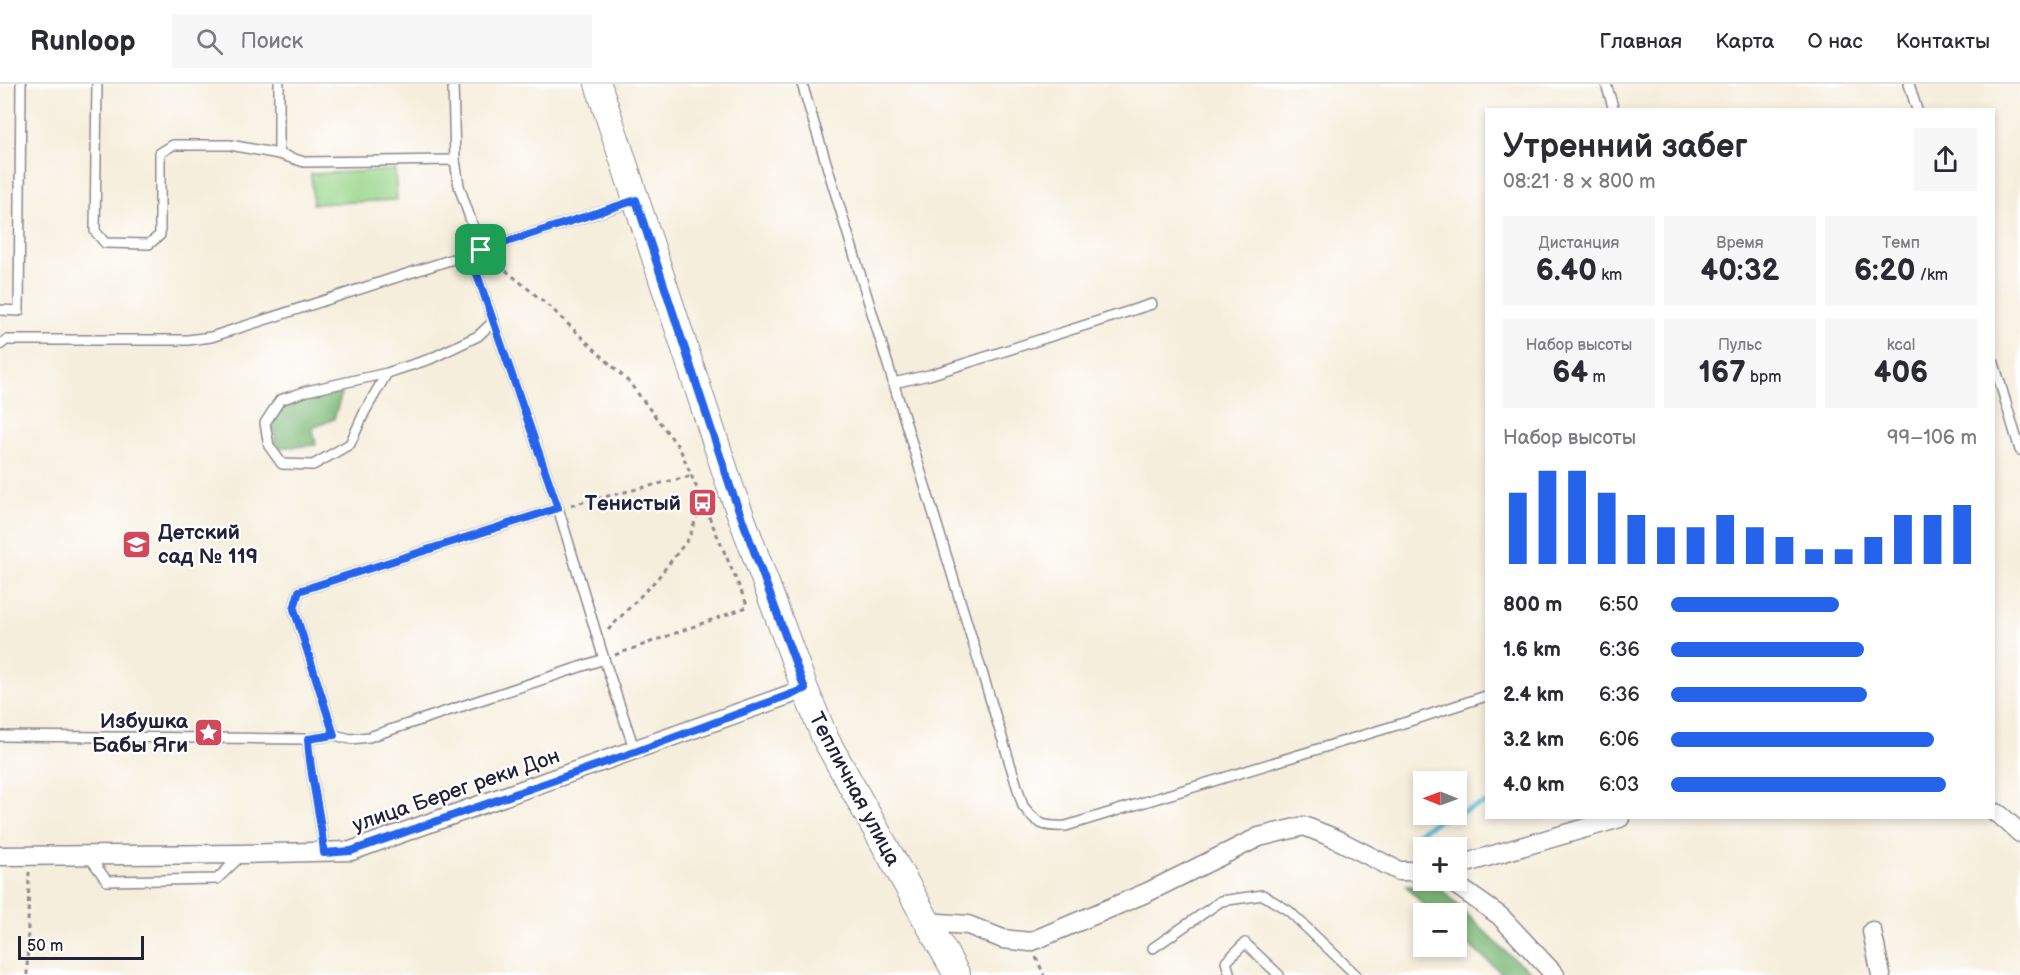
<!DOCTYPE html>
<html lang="ru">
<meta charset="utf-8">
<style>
body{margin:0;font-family:"Balsamiq Sans",sans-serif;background:#f7f7f7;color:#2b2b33;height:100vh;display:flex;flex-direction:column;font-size:22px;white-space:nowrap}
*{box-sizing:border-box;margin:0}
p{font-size:20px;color:#7c7c81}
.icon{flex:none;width:33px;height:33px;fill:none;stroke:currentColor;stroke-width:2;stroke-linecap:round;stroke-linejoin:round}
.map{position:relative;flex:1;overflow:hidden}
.sheet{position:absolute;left:1485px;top:24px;width:510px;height:711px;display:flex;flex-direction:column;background:#fff;border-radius:0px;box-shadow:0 3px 9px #0003}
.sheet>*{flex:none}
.needle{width:39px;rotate:271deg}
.fabs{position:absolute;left:1413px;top:687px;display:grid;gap:12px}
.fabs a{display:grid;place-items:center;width:54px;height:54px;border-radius:0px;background:#fff;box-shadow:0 3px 9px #0003;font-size:30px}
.scale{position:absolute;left:18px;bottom:15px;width:126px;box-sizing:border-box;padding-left:6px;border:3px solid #22223b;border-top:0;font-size:16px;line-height:21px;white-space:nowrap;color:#22223b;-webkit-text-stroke:4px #fff;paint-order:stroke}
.pin{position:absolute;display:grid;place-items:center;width:51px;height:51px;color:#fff;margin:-26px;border-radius:12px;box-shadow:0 3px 9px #0006}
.round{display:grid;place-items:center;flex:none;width:63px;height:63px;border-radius:0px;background:#f7f7f7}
.summary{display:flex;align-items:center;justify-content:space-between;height:102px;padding:0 18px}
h1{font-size:33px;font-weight:800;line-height:45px}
.stats{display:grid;grid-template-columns:repeat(3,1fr);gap:9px;height:102px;padding:6px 18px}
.stats div{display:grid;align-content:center;border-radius:0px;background:#f7f7f7;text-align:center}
.stats b{font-size:30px;font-weight:800}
.stats small{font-size:16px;font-weight:400}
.stats p{font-size:16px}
.chart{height:168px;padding:12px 18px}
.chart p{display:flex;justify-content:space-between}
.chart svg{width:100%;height:108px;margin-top:6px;stroke:#2563eb;stroke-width:6}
ul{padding:0 18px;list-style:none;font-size:20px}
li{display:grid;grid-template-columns:96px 72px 1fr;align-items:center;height:45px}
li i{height:15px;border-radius:8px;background:#2563eb}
header{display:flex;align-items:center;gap:36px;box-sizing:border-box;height:84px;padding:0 30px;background:#fff;border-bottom:2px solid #e1e1e2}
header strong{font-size:28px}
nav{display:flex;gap:33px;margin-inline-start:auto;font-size:21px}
.search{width:420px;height:54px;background:#f7f7f7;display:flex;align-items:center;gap:15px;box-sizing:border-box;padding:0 21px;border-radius:0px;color:#7c7c81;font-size:22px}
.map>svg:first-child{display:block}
.green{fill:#98d488;stroke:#5d7b62;stroke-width:1.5}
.forest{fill:#7ab674;stroke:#4e6c58;stroke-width:1.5}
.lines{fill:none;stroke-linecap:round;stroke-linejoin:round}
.stream{stroke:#5abfd8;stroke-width:5}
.lane-casing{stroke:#8c888c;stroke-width:12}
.street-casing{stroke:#8c888c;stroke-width:21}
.secondary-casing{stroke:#8c888c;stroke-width:28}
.path{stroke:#8c888c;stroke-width:3;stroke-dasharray:4.5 4.5;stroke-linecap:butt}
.lane{stroke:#fff;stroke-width:9}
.street{stroke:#fff;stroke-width:18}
.secondary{stroke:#fff;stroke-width:26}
.route-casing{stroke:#fff;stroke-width:12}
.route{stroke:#2563eb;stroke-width:8}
.labels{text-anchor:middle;stroke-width:4.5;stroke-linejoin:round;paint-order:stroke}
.poi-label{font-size:21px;font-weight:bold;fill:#22223b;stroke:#fff;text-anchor:end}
.street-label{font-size:21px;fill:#22223b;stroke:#fff}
</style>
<header>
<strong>Runloop</strong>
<div class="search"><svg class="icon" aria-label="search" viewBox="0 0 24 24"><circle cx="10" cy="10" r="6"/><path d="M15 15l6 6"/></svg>Поиск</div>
<nav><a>Главная</a><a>Карта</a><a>О нас</a><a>Контакты</a></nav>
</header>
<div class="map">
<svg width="2020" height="891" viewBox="0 0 2020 891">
<rect width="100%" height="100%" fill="#fff"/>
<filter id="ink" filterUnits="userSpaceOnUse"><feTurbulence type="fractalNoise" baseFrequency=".0167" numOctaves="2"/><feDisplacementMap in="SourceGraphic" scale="12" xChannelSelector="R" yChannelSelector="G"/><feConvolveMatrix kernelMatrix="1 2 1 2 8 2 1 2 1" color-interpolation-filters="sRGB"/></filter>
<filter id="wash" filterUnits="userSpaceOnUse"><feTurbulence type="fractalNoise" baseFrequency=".008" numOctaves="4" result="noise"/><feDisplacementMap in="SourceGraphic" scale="24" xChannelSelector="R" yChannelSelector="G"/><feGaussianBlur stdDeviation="1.35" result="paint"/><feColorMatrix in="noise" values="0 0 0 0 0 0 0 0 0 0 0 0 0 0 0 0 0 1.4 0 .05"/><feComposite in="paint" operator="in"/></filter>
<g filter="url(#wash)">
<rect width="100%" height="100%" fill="#f6eedc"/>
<polygon class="green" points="395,86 397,116 313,120 311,90"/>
<g class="forest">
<polygon points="342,309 334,335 313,344 316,361 276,364 273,339 282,318 313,311"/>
<polygon points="1406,802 1439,803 1507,869 1535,891 1504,891 1457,851 1456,830 1431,829"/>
</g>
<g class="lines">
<g class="stream">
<polyline points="1456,730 1486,719"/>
<polyline points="1414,751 1437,737 1455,730"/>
</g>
</g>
</g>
<g filter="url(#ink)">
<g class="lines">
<defs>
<g id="lane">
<polyline points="97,0 95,147 105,159 149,160 160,151 160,69 173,61 230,61 279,70 304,78 455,76"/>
<polyline points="453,0 455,76 459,102 481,166 634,117"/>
<path d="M802,0l221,722c15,19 20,21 43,20l344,-105 76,-25"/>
<polyline points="1606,0 1614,26"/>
<polyline points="1909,0 1917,26"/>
<polyline points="279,70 279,0"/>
<polyline points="470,170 558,424 604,575 635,667"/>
<polyline points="0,226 19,227 21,0"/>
<polyline points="0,261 6,256 188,256 211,253 481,166"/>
<polyline points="1994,279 2020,366"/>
<polyline points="387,289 365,327 350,360 313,381 282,380 269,362 265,339 280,316 307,307 387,289 430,275 478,252 494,237"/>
<polyline points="893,299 929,291 1152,220"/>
<polyline points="334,651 294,525 299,507 558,424"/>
<polyline points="0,652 308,655 334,651 351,655 369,653 604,575"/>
<path d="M308,655c2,39 13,75 16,114"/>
<polyline points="88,771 107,797 217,795 242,771"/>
<polyline points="1153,864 1221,817 1263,811 1289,827 1356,891"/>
<polyline points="1230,891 1226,878 1245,859 1279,891"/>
</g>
<g id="street">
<polyline points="1994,728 2000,731 2020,749"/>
<polyline points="0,772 242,770 351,767 805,605"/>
<polyline points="1456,782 1620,734"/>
<polyline points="1449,796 1500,832 1555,891"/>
<polyline points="926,838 968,841 1003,855 1030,858 1148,808 1259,753 1304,742 1334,754 1399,787 1424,787"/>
<polyline points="1872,847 1881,891"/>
</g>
<polyline id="secondary" points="598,0 731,405 805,605 825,654 957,891"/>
</defs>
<use href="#lane" class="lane-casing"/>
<use href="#street" class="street-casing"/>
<use href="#secondary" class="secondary-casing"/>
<g class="path">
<polyline points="492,175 550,223 629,298 680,365 748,523"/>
<polyline points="571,421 691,392"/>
<polyline points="608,546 657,495 689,454 702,419"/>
<polyline points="615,571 750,522"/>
<polyline points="1036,873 1044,891"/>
<polyline points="27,891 29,788"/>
</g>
<use href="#lane" class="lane"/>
<use href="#street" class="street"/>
<use href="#secondary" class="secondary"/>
</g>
</g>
<g class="lines" filter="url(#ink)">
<defs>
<path id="route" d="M636,116l95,289 74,200 -170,63 -284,99 -27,2c-3,-39 -14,-75 -16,-114l26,-4 -40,-126 5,-18 259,-83 -88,-254z"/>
</defs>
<use href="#route" class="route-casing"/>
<use href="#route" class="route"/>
</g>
<defs>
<symbol id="bus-square" viewBox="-11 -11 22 22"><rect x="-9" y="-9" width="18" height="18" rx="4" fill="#d1495b" stroke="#fff"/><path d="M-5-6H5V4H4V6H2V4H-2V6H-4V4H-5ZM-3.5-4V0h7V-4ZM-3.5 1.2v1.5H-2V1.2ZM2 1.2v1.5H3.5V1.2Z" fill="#fff"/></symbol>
<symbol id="school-square" viewBox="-11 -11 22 22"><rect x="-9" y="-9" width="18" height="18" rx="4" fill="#d1495b" stroke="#fff"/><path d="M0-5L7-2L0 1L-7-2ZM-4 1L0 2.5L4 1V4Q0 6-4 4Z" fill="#fff"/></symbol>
<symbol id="sight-square" viewBox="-11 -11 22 22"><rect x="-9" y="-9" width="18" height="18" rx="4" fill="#d1495b" stroke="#fff"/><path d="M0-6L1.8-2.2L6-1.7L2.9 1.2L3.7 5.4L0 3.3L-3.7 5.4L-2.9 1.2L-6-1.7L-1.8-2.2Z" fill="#fff"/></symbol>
</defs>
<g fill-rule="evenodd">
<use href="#bus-square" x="686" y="402" width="33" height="33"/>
<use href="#school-square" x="120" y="444" width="33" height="33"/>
<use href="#sight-square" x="192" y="632" width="33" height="33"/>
</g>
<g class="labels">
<g class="poi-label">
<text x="681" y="426">Тенистый</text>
<text x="158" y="455" text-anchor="start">Детский<tspan x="158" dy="24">сад № 119</tspan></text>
<text x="188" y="644">Избушка<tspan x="188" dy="24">Бабы Яги</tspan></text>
</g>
<g class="street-label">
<text transform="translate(855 705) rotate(62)" y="7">Тепличная улица</text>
<text transform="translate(456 706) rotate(-19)" y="7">улица Берег реки Дон</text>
</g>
</g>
</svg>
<div class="fabs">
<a><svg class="needle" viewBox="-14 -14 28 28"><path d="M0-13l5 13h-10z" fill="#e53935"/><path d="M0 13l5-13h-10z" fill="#7c7c81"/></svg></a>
<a>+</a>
<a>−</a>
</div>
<div class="scale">50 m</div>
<div class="pin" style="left:481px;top:166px;background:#1e9e55"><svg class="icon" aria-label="arrive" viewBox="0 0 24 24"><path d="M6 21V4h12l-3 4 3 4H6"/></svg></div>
<section class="sheet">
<div class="summary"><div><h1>Утренний забег</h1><p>08:21 · 8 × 800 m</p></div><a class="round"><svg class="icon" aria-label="share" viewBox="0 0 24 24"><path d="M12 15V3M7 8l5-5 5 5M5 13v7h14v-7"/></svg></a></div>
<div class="stats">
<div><p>Дистанция</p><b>6.40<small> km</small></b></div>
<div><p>Время</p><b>40:32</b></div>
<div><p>Темп</p><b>6:20<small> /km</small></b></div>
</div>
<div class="stats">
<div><p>Набор высоты</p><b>64<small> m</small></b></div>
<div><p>Пульс</p><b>167<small> bpm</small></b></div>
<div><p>kcal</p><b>406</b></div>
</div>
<div class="chart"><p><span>Набор высоты</span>99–106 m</p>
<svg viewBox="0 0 160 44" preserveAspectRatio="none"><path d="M5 44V15M15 44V6M25 44V6M35 44V15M45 44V24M55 44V29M65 44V29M75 44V24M85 44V29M95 44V33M105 44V38M115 44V38M125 44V33M135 44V24M145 44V24M155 44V20"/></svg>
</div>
<ul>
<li><b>800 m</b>6:50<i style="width:55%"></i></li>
<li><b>1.6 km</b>6:36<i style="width:63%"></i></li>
<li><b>2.4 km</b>6:36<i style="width:64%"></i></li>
<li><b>3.2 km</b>6:06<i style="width:86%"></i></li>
<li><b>4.0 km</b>6:03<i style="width:90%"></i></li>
</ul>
</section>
</div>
